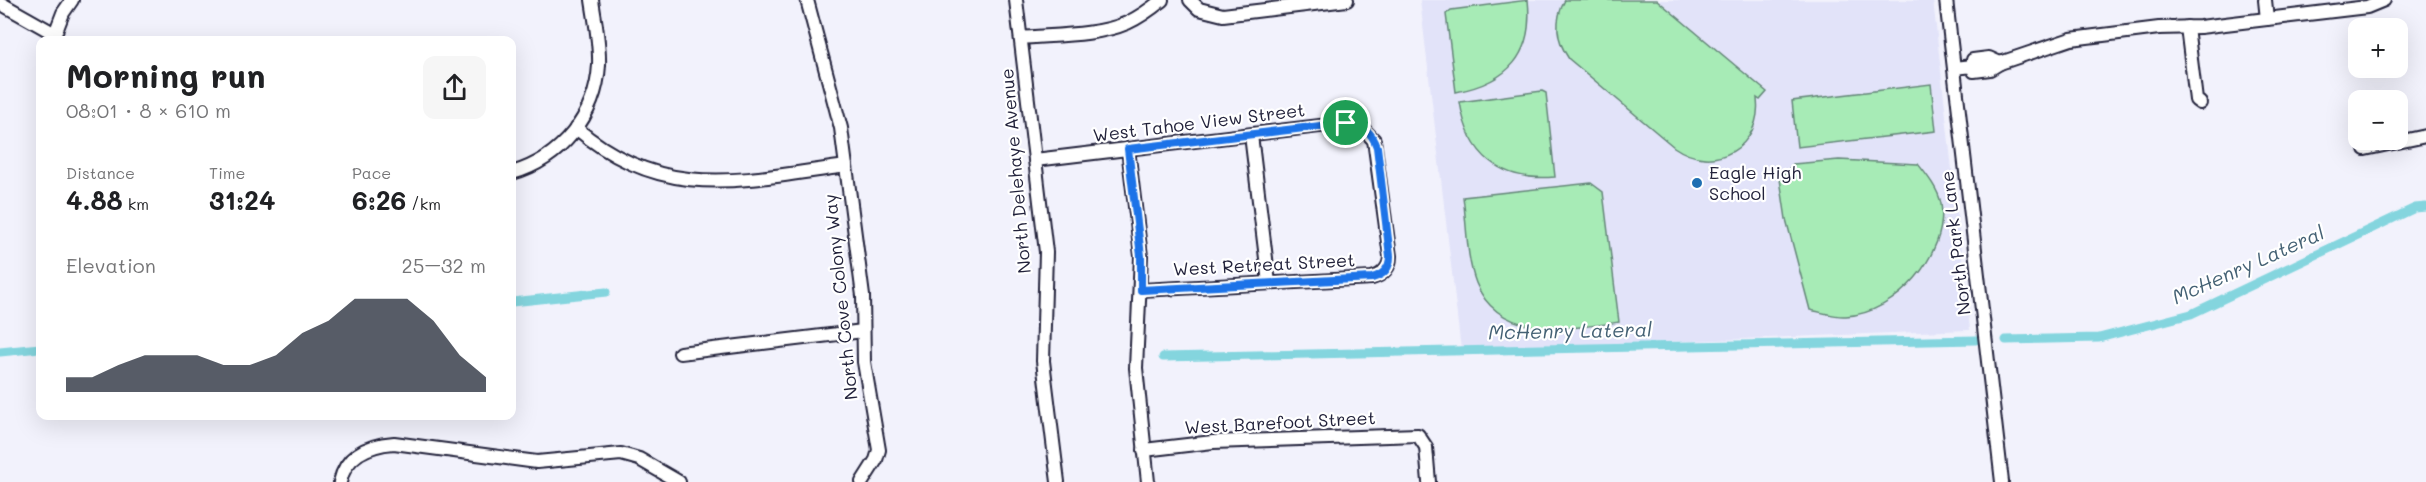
<!DOCTYPE html>
<meta charset="utf-8">
<style>
body{margin:0;font-family:Mali,sans-serif;background:#f6f6f6;color:#202124;height:100vh;display:flex;flex-direction:column;font-size:22px;white-space:nowrap}
*{box-sizing:border-box;margin:0}
p{font-size:20px;color:#757577}
.icon{flex:none;width:33px;height:33px;fill:none;stroke:currentColor;stroke-width:2;stroke-linecap:round;stroke-linejoin:round}
.map{position:relative;flex:1;overflow:hidden}
.panel{position:absolute;left:36px;top:36px;width:480px;height:384px;display:flex;flex-direction:column;background:#fff;border-radius:12px;box-shadow:0 6px 24px #0002}
.panel>*{flex:none}
.buttons{position:absolute;left:2348px;top:18px;display:grid;gap:12px}
.buttons a{display:grid;place-items:center;width:60px;height:60px;border-radius:12px;background:#fff;box-shadow:0 6px 24px #0002;font-size:30px}
.pin{position:absolute;display:grid;place-items:center;width:51px;height:51px;color:#fff;margin:-26px;border:3px solid #fff;border-radius:50%;box-shadow:0 2px 6px #0007}
.round{display:grid;place-items:center;flex:none;width:63px;height:63px;border-radius:12px;background:#f6f6f6}
.overview{display:flex;align-items:center;justify-content:space-between;height:102px;padding:0 30px}
h1{font-size:33px;font-weight:700;line-height:45px}
.figures{display:grid;grid-template-columns:repeat(3,1fr);gap:9px;height:102px;padding:6px 30px}
.figures div{display:grid;align-content:center}
.figures b{font-size:26px;font-weight:700}
.figures small{font-size:16px;font-weight:400}
.figures p{font-size:16px}
.chart{height:168px;padding:12px 30px}
.chart p{display:flex;justify-content:space-between}
.chart svg{width:100%;height:108px;margin-top:6px;fill:#111827;opacity:.7}
.map>svg:first-child{display:block}
.built{fill:#e2e3f9}
.green{fill:#a7ebb6;stroke:#648678;stroke-width:1.5}
.lines{fill:none;stroke-linecap:round;stroke-linejoin:round}
.canal{stroke:#84d5de;stroke-width:9}
.minor-casing{stroke:#22223b;stroke-width:16}
.minor{stroke:#fff;stroke-width:12}
.route-casing{stroke:#fff;stroke-width:12}
.route{stroke:#1a73e8;stroke-width:8}
.poi-dot{fill:#1f6fb2;stroke:#fff;stroke-width:2}
.labels{text-anchor:middle;stroke-width:4.5;stroke-linejoin:round;paint-order:stroke}
.street-label{font-size:18px;fill:#22223b;stroke:#fff}
.poi-label{font-size:18px;fill:#22223b;stroke:#fff;text-anchor:start}
.water-label{font-size:20px;font-style:italic;fill:#446174;stroke:#fff}
</style>
<div class="map">
<svg width="2426" height="482" viewBox="0 0 2426 482">
<rect width="100%" height="100%" fill="#f2f2fc"/>
<filter id="ink" filterUnits="userSpaceOnUse"><feTurbulence type="fractalNoise" baseFrequency=".0167" numOctaves="2"/><feDisplacementMap in="SourceGraphic" scale="12" xChannelSelector="R" yChannelSelector="G"/><feConvolveMatrix kernelMatrix="1 2 1 2 8 2 1 2 1" color-interpolation-filters="sRGB"/></filter>
<g filter="url(#ink)">
<polygon class="built" points="1420,0 1933,0 1970,330 1461,350"/>
<g class="green">
<path d="M1528,0c6,55 -20,82 -72,92l-10,-78 5,-4z"/>
<path d="M1565,0h92l110,92 -7,8 -3,-2c6,49 -43,77 -83,49l-105,-88c-13,-19 -15,-39 -4,-59z"/>
<polygon points="1931,84 1936,131 1797,147 1792,101"/>
<path d="M1542,91l4,2 9,84c-55,5 -87,-22 -95,-75z"/>
<path d="M1839,160l79,4c8,10 21,26 23,40 8,50 -45,110 -95,112 -11,1 -25,-4 -36,-6l-24,-91 -6,-40 13,-15z"/>
<path d="M1591,183l12,9 16,130c-47,7 -120,19 -143,-39 -10,-26 -9,-59 -13,-86z"/>
</g>
<g class="lines">
<g class="canal">
<polyline points="512,302 606,292"/>
<polyline points="2006,340 2099,338 2191,314 2415,208 2426,207"/>
<polyline points="0,352 40,348"/>
<polyline points="1163,357 1976,340"/>
</g>
<defs>
<g id="minor">
<polyline points="807,0 841,128 863,296 864,362 879,450 876,460 862,482"/>
<polyline points="1016,0 1046,252 1043,361 1058,482"/>
<polyline points="1190,0 1199,9 1223,15 1347,0"/>
<polyline points="1946,0 2002,482"/>
<polyline points="2265,0 2267,19"/>
<polyline points="0,3 55,34"/>
<polyline points="2187,27 2196,100 2200,103"/>
<path d="M1021,38c32,-3 76,-2 106,-15 13,-6 24,-14 35,-23"/>
<polyline points="53,39 63,13 72,0"/>
<polyline points="2000,63 2071,39 2159,28 2200,27 2367,7 2384,0"/>
<polyline points="1954,68 1972,66 1974,71 1990,69 2000,63 1989,58 1973,60 1972,66"/>
<path d="M576,128c88,75 166,52 270,38"/>
<polyline points="1251,135 1269,283"/>
<polyline points="1128,149 1141,256 1136,368 1148,482"/>
<polyline points="2365,149 2426,136"/>
<path d="M1035,160l310,-37 15,3 14,14 16,116c0,12 -7,19 -18,22l-231,12"/>
<path d="M512,173c49,-14 84,-57 87,-108 1,-22 -4,-44 -7,-65"/>
<polyline points="680,353 863,331"/>
<polyline points="1144,450 1213,442 1418,435 1426,447 1429,482"/>
<path d="M340,482c6,-28 29,-37 54,-39l143,19 84,-8 18,5 40,23"/>
</g>
</defs>
<use href="#minor" class="minor-casing"/>
<use href="#minor" class="minor"/>
</g>
</g>
<g class="lines" filter="url(#ink)">
<defs>
<path id="route" d="M1346,123c15,0 26,9 31,24l13,109c0,12 -6,19 -18,22l-231,12v-34l-13,-107z"/>
</defs>
<use href="#route" class="route-casing"/>
<use href="#route" class="route"/>
</g>
<circle class="poi-dot" cx="1697" cy="183" r="6"/>
<g class="labels">
<g class="street-label">
<text transform="translate(1199 123) rotate(-7)" y="6">West Tahoe View Street</text>
<text transform="translate(1016 171) rotate(-95)" y="6">North Delehaye Avenue</text>
<text transform="translate(1956 243) rotate(-97)" y="6">North Park Lane</text>
<text transform="translate(1264 265) rotate(-3)" y="6">West Retreat Street</text>
<text transform="translate(841 297) rotate(-96)" y="6">North Cove Colony Way</text>
<text transform="translate(1280 423) rotate(-3)" y="6">West Barefoot Street</text>
</g>
<g class="poi-label">
<text x="1709" y="179">Eagle High<tspan x="1709" dy="21">School</tspan></text>
</g>
<g class="water-label">
<text transform="translate(2248 265) rotate(-24)" y="7">McHenry Lateral</text>
<text transform="translate(1570 331) rotate(-1)" y="7">McHenry Lateral</text>
</g>
</g>
</svg>
<div class="buttons">
<a>+</a>
<a>−</a>
</div>
<div class="pin" style="left:1346px;top:123px;background:#1e9e55"><svg class="icon" aria-label="arrive" viewBox="0 0 24 24"><path d="M6 21V4h12l-3 4 3 4H6"/></svg></div>
<section class="panel">
<div class="overview"><div><h1>Morning run</h1><p>08:01 · 8 × 610 m</p></div><a class="round"><svg class="icon" aria-label="share" viewBox="0 0 24 24"><path d="M12 15V3M7 8l5-5 5 5M5 13v7h14v-7"/></svg></a></div>
<div class="figures">
<div><p>Distance</p><b>4.88<small> km</small></b></div>
<div><p>Time</p><b>31:24</b></div>
<div><p>Pace</p><b>6:26<small> /km</small></b></div>
</div>
<div class="chart"><p><span>Elevation</span>25–32 m</p>
<svg viewBox="0 0 160 44" preserveAspectRatio="none"><path d="M0 44V38L10 38L20 33L30 29L40 29L50 29L60 33L70 33L80 29L90 20L100 15L110 6L120 6L130 6L140 15L150 29L160 38V44z"/></svg>
</div>
</section>
</div>
